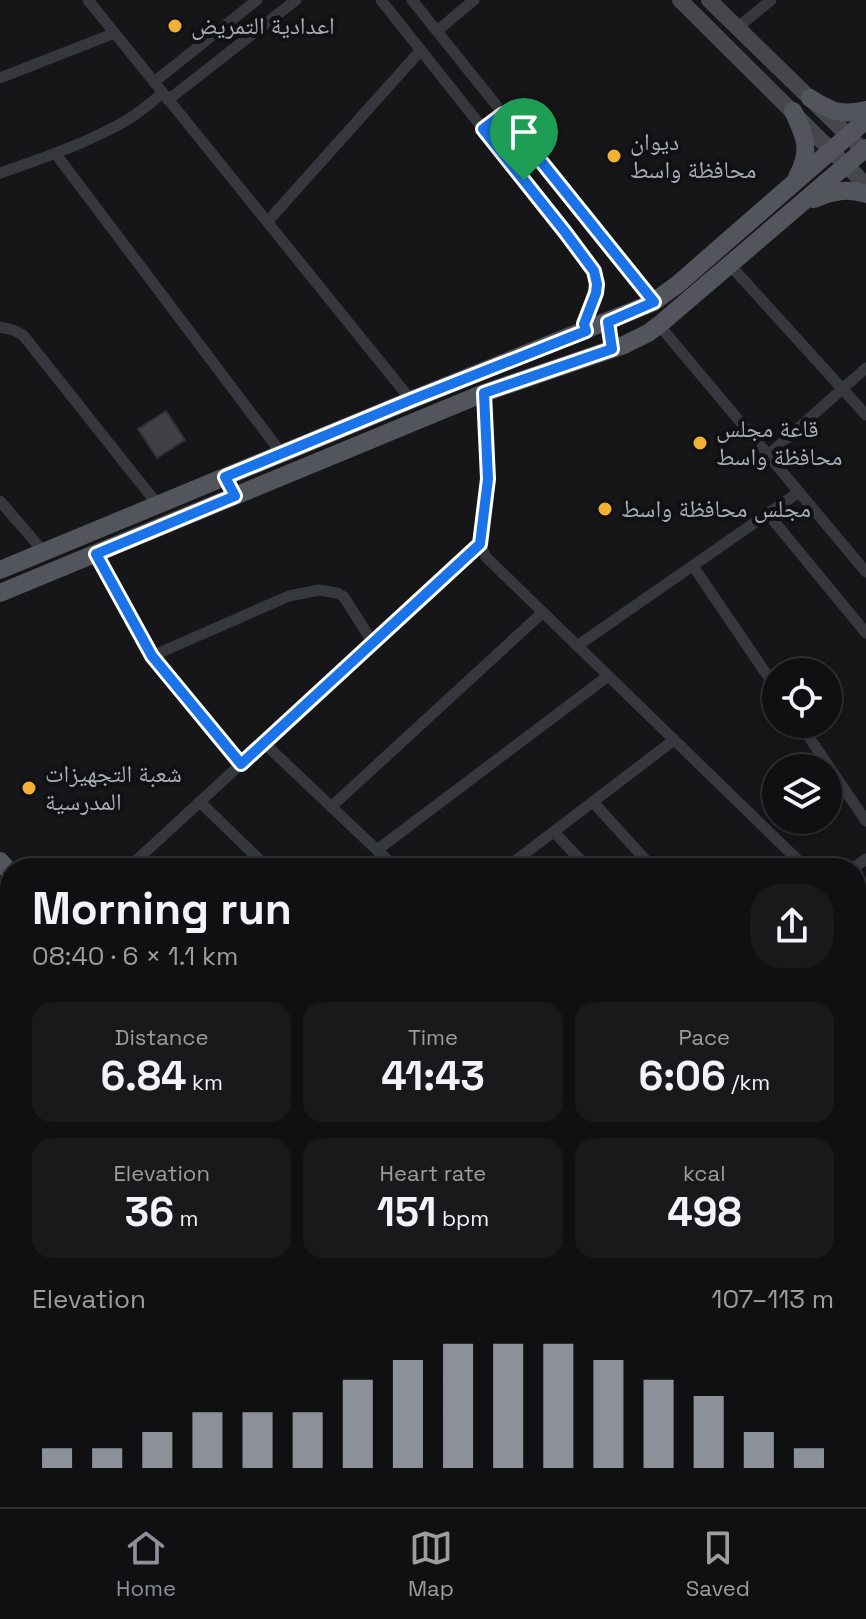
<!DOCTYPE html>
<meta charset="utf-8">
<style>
body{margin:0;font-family:"Space Grotesk","Noto Naskh Arabic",sans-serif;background:#19191b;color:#f1f3f6;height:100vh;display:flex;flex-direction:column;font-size:30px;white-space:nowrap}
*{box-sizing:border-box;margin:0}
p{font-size:26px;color:#9c9d9f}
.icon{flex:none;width:44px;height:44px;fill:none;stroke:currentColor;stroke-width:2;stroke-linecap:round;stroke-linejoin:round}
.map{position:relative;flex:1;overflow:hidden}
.sheet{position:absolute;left:0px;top:858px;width:866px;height:650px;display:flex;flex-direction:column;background:#101012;border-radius:32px 32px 0 0;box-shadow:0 2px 6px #0004,0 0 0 2px #303032}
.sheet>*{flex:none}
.controls{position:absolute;left:762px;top:658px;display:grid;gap:16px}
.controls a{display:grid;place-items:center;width:80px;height:80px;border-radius:50%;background:#101012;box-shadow:0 2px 6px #0004,0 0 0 2px #303032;font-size:40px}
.pin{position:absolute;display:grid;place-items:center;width:68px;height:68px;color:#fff;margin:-82px -34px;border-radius:50% 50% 50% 0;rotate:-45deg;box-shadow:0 0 8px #0007}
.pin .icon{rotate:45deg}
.round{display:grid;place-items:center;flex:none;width:84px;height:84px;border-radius:32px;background:#19191b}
.headline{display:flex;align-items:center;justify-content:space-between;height:136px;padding:0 32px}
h1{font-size:44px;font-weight:700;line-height:60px}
.stats{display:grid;grid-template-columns:repeat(3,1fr);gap:12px;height:136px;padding:8px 32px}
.stats div{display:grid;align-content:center;border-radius:20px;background:#19191b;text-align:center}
.stats b{font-size:40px;font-weight:700}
.stats small{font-size:22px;font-weight:400}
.stats p{font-size:22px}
.chart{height:224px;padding:16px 32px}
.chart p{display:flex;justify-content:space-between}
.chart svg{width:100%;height:144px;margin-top:8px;stroke:#8c9099;stroke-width:6}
.menu{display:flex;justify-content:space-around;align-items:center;height:112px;border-top:2px solid #303032;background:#101012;font-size:22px;color:#9c9d9f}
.menu a{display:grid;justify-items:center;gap:4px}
.menu .on{color:#8c9099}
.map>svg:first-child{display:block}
.building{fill:#404145;stroke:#303034;stroke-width:2}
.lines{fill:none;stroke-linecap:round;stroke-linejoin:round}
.street{stroke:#37383d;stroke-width:11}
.secondary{stroke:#45474d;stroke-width:16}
.primary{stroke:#53555c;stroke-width:18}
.route-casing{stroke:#fff;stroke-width:16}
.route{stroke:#1a73e8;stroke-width:10}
.poi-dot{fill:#f2b134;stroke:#111113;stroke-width:3}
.labels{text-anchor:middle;stroke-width:8;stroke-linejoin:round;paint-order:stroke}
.poi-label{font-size:24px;fill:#a8adb8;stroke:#111113;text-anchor:start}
</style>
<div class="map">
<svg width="866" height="1507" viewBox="0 0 866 1507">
<rect width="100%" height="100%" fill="#161618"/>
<polygon class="building" points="166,411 185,440 157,458 138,429"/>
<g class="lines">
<g class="street">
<polyline points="88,0 411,400"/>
<path d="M381,0l184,232c9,12 26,29 31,43 7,20 -17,37 -10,56"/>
<polyline points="412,0 654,302"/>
<polyline points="737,28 771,0"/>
<polyline points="437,31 474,0"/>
<polyline points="0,78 115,33"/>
<polyline points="154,82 257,0"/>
<polyline points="168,100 296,0"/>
<polyline points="483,129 503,114"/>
<polyline points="55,153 282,454"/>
<path d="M0,173c41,-14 84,-29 122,-50 15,-8 28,-20 41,-30"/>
<polyline points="268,221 421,50"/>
<polyline points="730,265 866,415"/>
<polyline points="659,325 866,572"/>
<polyline points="0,327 13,330 23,335 158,505"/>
<polyline points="484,393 488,479 480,539 480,544 486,557 806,868"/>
<polyline points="768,455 866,368"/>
<polyline points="0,501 43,551"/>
<polyline points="768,514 866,633"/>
<polyline points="96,554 158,665 241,764"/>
<polyline points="693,566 776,688"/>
<polyline points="577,646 799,492"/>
<polyline points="152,656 289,596 319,590 337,593 344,597 373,643"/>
<polyline points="800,724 866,821"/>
<polyline points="264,743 396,868"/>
<polyline points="200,802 268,868"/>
<polyline points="593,802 653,868"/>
<polyline points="331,807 542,613"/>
<polyline points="554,832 588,868"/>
<polyline points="377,850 608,676"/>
<polyline points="128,868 480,544"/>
<polyline points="506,868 674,740"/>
<polyline points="853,868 866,859"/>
<polyline points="856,919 866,930"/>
<polyline points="0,1057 10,1047"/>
<polyline points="856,1124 866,1134"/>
<polyline points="0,1178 10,1168"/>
<polyline points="856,1237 866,1228"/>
<polyline points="0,1300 10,1290"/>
<polyline points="0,1438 10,1429"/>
<polyline points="81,1498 88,1507"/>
<polyline points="527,1498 536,1507"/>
<polyline points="805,1498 813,1507"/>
<polyline points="28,1507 36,1498"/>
<polyline points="132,1507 141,1498"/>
<polyline points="311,1507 321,1498"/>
<polyline points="399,1507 408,1498"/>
<polyline points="476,1507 486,1498"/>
</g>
<g class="secondary">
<polyline points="680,0 866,185"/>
<polyline points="709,0 866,153"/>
<polyline points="0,945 10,935"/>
<polyline points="0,979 10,968"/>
<polyline points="856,1369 866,1360"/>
<polyline points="856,1404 866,1394"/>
<polyline points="710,1507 720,1498"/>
<polyline points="749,1507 758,1498"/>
</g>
<g class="primary">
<path d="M810,98c20,13 31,18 56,12"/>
<path d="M793,111c12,25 19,40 4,66"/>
<path d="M814,199c18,-8 33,-11 52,-5"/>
<polyline points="0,570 411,400 652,303 678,284 866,120"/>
<polyline points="0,593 484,393 624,345 648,333 659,325 866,148"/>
<polyline points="0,861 10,872"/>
<polyline points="0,902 10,913"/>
<polyline points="580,1498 589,1507"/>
<polyline points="617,1498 626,1507"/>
</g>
</g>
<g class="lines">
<defs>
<polygon id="route" points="503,114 654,302 608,322 612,349 484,393 488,479 480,544 241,764 152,656 96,554 235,496 225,477 411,400 586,331 584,324 596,293 597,284 594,271 565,232 483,129"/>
</defs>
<use href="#route" class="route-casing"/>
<use href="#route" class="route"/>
</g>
<g class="poi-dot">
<circle cx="175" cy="26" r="8"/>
<circle cx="614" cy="156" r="8"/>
<circle cx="700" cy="443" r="8"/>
<circle cx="605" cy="509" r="8"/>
<circle cx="29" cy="788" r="8"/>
</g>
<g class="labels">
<g class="poi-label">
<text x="191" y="34">اعدادية التمريض</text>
<text x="630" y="150">ديوان<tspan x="630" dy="28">محافظة واسط</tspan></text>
<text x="716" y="437">قاعة مجلس<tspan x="716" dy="28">محافظة واسط</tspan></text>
<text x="621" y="517">مجلس محافظة واسط</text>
<text x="45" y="782">شعبة التجهيزات<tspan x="45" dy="28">المدرسية</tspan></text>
</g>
</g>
</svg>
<div class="controls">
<a><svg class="icon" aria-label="locate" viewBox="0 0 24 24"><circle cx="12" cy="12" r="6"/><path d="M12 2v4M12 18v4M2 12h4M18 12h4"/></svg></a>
<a><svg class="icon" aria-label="layers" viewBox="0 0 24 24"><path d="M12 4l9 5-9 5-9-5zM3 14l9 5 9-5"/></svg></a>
</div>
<div class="pin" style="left:524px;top:180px;background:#1e9e55"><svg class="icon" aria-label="arrive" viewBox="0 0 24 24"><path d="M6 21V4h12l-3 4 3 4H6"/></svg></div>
<section class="sheet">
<div class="headline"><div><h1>Morning run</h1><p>08:40 · 6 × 1.1 km</p></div><a class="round"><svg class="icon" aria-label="share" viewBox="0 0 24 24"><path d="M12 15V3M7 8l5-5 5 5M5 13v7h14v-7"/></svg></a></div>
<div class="stats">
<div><p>Distance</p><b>6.84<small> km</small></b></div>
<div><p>Time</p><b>41:43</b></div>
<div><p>Pace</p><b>6:06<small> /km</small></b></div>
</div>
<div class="stats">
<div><p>Elevation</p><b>36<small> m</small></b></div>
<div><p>Heart rate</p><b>151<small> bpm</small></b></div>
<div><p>kcal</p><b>498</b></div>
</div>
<div class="chart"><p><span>Elevation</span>107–113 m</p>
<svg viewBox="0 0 160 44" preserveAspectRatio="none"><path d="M5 44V38M15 44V38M25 44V33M35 44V27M45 44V27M55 44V27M65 44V17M75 44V11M85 44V6M95 44V6M105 44V6M115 44V11M125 44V17M135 44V22M145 44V33M155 44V38"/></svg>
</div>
</section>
</div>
<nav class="menu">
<a class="on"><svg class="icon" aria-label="home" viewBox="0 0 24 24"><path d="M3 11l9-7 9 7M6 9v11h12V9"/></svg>Home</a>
<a><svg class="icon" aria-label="map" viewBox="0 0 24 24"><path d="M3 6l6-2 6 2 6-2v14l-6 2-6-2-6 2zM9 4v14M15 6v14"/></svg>Map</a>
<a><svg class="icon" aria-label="saved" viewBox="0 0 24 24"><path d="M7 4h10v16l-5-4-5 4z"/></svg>Saved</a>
</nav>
